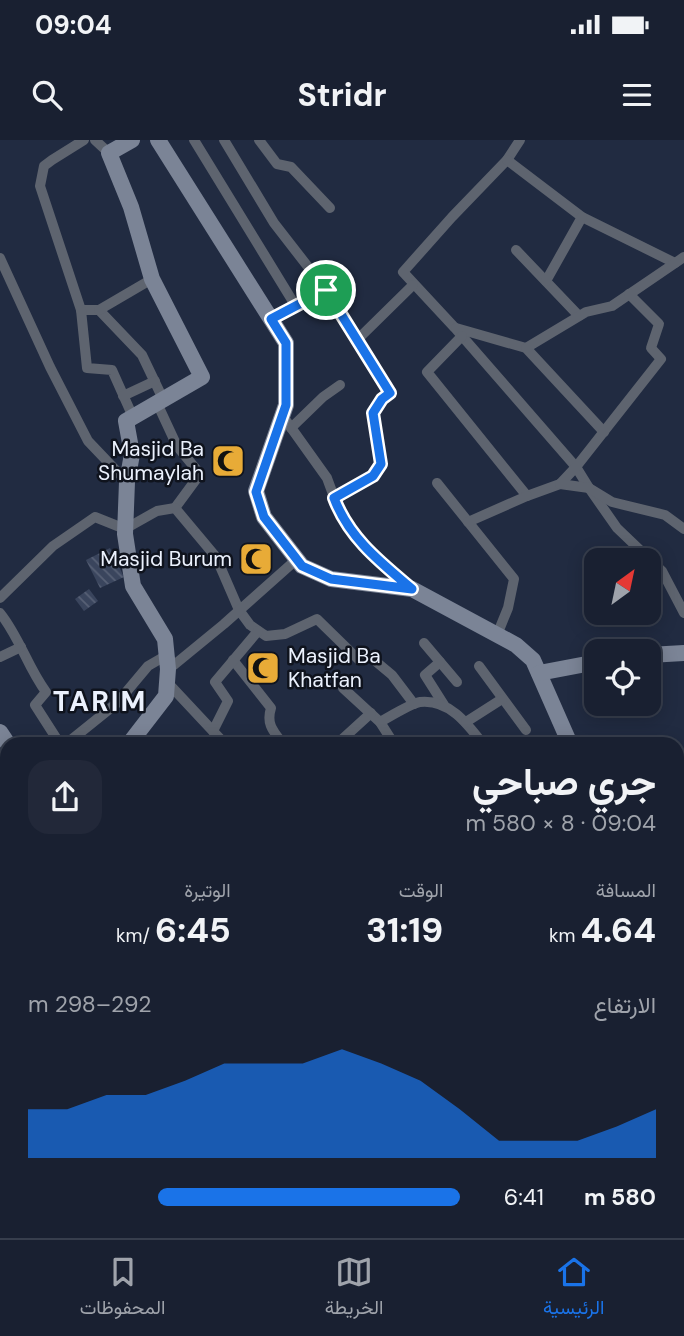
<!DOCTYPE html>
<html lang="ar">
<meta charset="utf-8">
<style>
body{margin:0;font-family:"DM Sans",Vazirmatn,sans-serif;background:#222839;color:#f1f3f6;direction:rtl;height:100vh;display:flex;flex-direction:column;font-size:26px;white-space:nowrap}
*{box-sizing:border-box;margin:0}
p{font-size:23px;color:#9fa3ab}
.icon{flex:none;width:38px;height:38px;fill:none;stroke:currentColor;stroke-width:2;stroke-linecap:round;stroke-linejoin:round}
.map{position:relative;flex:1;overflow:hidden;direction:ltr}
.details{position:absolute;left:0px;top:597px;width:684px;height:502px;display:flex;flex-direction:column;background:#192031;border-radius:21px 21px 0 0;box-shadow:0 4px 18px #0003,0 0 0 2px #373e4d;direction:rtl}
.details>*{flex:none}
.needle{width:46px;rotate:33deg}
.controls{position:absolute;left:584px;top:408px;display:grid;gap:14px}
.controls a{display:grid;place-items:center;width:77px;height:77px;border-radius:14px;background:#192031;box-shadow:0 4px 18px #0003,0 0 0 2px #373e4d;font-size:35px}
.pin{position:absolute;display:grid;place-items:center;width:60px;height:60px;color:#fff;margin:-30px;border:4px solid #fff;border-radius:50%;box-shadow:0 2px 7px #0007}
.round{display:grid;place-items:center;flex:none;width:74px;height:74px;border-radius:21px;background:#222839}
.headline{display:flex;align-items:center;justify-content:space-between;height:119px;padding:0 28px}
h1{font-size:38px;font-weight:700;line-height:52px}
.stats{display:grid;grid-template-columns:repeat(3,1fr);gap:10px;height:119px;padding:7px 28px}
.stats div{display:grid;align-content:center}
.stats b{font-size:35px;font-weight:700}
.stats small{font-size:19px;font-weight:400}
.stats p{font-size:19px}
.chart{height:196px;padding:14px 28px}
.chart p{display:flex;justify-content:space-between}
.chart svg{width:100%;height:126px;margin-top:7px;fill:#1a73e8;opacity:.7}
ul{padding:0 28px;list-style:none;font-size:23px}
li{display:grid;grid-template-columns:112px 84px 1fr;align-items:center;height:52px}
li i{height:18px;border-radius:9px;background:#1a73e8}
.status{display:flex;justify-content:space-between;align-items:center;height:49px;padding:0 35px;background:#192031;direction:ltr}
.status svg{height:19px;fill:currentColor}
header{display:flex;justify-content:space-between;align-items:center;height:91px;padding:0 28px;background:#192031;font-size:32px;font-weight:700}
.dock{display:flex;justify-content:space-around;align-items:center;height:98px;border-top:2px solid #373e4d;background:#192031;font-size:19px;color:#9fa3ab}
.dock a{display:grid;justify-items:center;gap:4px}
.dock .active{color:#1a73e8}
.map>svg:first-child{display:block}
.building{fill:url(#building-back-hatch)}
.lines{fill:none;stroke-linecap:round;stroke-linejoin:round}
.street{stroke:#5e646f;stroke-width:10}
.secondary{stroke:#7b8496;stroke-width:16}
.route-casing{stroke:#fff;stroke-width:14}
.route{stroke:#1a73e8;stroke-width:9}
.labels{text-anchor:middle;stroke-width:5;stroke-linejoin:round;paint-order:stroke}
.poi-label{font-size:21px;fill:#ebf1fd;stroke:#0f131d;text-anchor:end}
.district-label{font-size:28px;font-weight:bold;letter-spacing:2px;fill:#ebf1fd;stroke:#0f131d}
</style>
<div class="status"><b>09:04</b><svg viewBox="0 0 49 12"><path d="M0 12V9h3v3zM5 12V6h3v6zM10 12V3h3v9zM15 12V0h3v12zM26 1h20v11H26zM47 4h2v5h-2z"/></svg></div>
<header><svg class="icon" aria-label="menu" viewBox="0 0 24 24"><path d="M4 6h16M4 12h16M4 18h16"/></svg>Stridr<svg class="icon" aria-label="search" viewBox="0 0 24 24"><circle cx="10" cy="10" r="6"/><path d="M15 15l6 6"/></svg></header>
<div class="map">
<svg width="684" height="1098" viewBox="0 0 684 1098">
<defs>
<pattern id="building-back-hatch" width="6" height="6" patternUnits="userSpaceOnUse" patternTransform="scale(1.75)"><rect width="6" height="6" fill="#3a455d"/><path d="M-1 5l2 2M0 0l6 6M5-1l2 2" fill="none" stroke="#576075"/></pattern>
</defs>
<rect width="100%" height="100%" fill="#212b41"/>
<g class="building">
<polygon points="110,408 124,437 100,448 86,420"/>
<polygon points="89,449 98,461 84,471 75,459"/>
<polygon points="488,1092 512,1092 511,1098 487,1098"/>
</g>
<g class="lines">
<g class="street">
<polyline points="84,0 52,20 44,26 40,46 81,170 99,170 142,215 163,259"/>
<polyline points="95,0 109,13"/>
<polyline points="194,0 295,165"/>
<polyline points="224,0 274,83 326,150 390,252 381,259 373,273 381,324 373,336 334,358"/>
<polyline points="259,0 277,24 291,27 330,68"/>
<polyline points="520,0 507,20 452,77 403,132 455,188 576,327 589,348 617,388 662,431 684,473"/>
<polyline points="507,20 582,77 675,123"/>
<polyline points="516,110 579,176"/>
<polyline points="0,118 50,227 88,301 127,342"/>
<polyline points="546,141 582,77"/>
<polyline points="81,170 87,228 112,230 133,277"/>
<polyline points="99,170 152,139"/>
<polyline points="271,179 326,150"/>
<polyline points="456,188 526,208 604,292"/>
<polyline points="462,196 427,232 527,356 560,344 589,348 612,362 665,375 684,389"/>
<polyline points="357,200 413,145"/>
<polyline points="526,208 586,172 612,166 684,117"/>
<polyline points="123,256 155,241"/>
<polyline points="157,263 177,306 200,334 175,368"/>
<polyline points="282,275 327,338 341,376 367,410 412,449"/>
<polyline points="291,288 323,257 340,245"/>
<polyline points="437,343 514,439 508,468 497,495"/>
<polyline points="560,344 576,327 661,219 651,208 659,184 629,154"/>
<polyline points="468,382 527,356"/>
<polyline points="0,458 53,406 95,377 125,389 157,371 175,368 216,417 239,470 250,485 266,496 285,494 317,479 359,520 368,515 392,535 414,564"/>
<path d="M0,473c20,25 27,53 46,79l-11,13 25,39"/>
<polyline points="424,503 457,542"/>
<polyline points="0,517 21,507"/>
<path d="M233,520l38,48c-5,16 2,23 12,36"/>
<polyline points="440,522 425,535 444,565"/>
<polyline points="479,526 526,590"/>
<polyline points="167,542 225,604"/>
<polyline points="343,548 380,582 394,604"/>
<path d="M380,582c9,-5 32,-19 40,-20 29,-3 47,21 63,42"/>
<polyline points="466,582 502,559"/>
<polyline points="213,591 228,561 215,542 258,491"/>
<polyline points="66,604 117,563 148,526 167,515 174,525 224,484 297,419"/>
<polyline points="337,604 371,573"/>
<polyline points="0,915 7,927"/>
<polyline points="677,1088 684,1095"/>
<polyline points="530,1092 538,1098"/>
</g>
<g class="secondary">
<polyline points="158,0 286,203 286,265 256,351 264,377 302,426 331,439 412,449 516,505 533,520 570,604"/>
<polyline points="649,515 684,513"/>
<polyline points="539,533 597,522"/>
<polyline points="0,592 8,604"/>
<polyline points="129,604 166,556 168,529 165,499 133,446 125,394 127,342 132,314 126,281 202,237 152,139 131,67 109,13 132,0"/>
<polyline points="0,742 7,740"/>
<polyline points="0,771 7,781"/>
<polyline points="677,888 684,901"/>
<polyline points="677,1000 684,1000"/>
<polyline points="0,1047 7,1040"/>
<polyline points="92,1092 94,1098"/>
<polyline points="468,1098 470,1092"/>
</g>
</g>
<g class="lines">
<defs>
<path id="route" d="M326,150l64,103 -8,6 -9,14 8,51 -8,12 -39,22c15,40 46,64 78,91l-81,-10 -29,-13 -38,-49 -8,-25 30,-87v-62l-15,-24z"/>
</defs>
<use href="#route" class="route-casing"/>
<use href="#route" class="route"/>
</g>
<defs>
<symbol id="mosque-square" viewBox="-11 -11 22 22"><rect x="-9" y="-9" width="18" height="18" rx="4" fill="#e8ab37" stroke="#0f131d"/><path d="M3.5-4.9A6 6 0 1 0 3.5 4.9A5 5 0 1 1 3.5-4.9Z" fill="#111"/></symbol>
</defs>
<g fill-rule="evenodd">
<use href="#mosque-square" x="209" y="302" width="38" height="38"/>
<use href="#mosque-square" x="237" y="400" width="38" height="38"/>
<use href="#mosque-square" x="244" y="509" width="38" height="38"/>
</g>
<g class="labels">
<g class="poi-label">
<text x="204" y="316">Masjid Ba<tspan x="204" dy="24">Shumaylah</tspan></text>
<text x="232" y="426">Masjid Burum</text>
<text x="288" y="523" text-anchor="start">Masjid Ba<tspan x="288" dy="24">Khatfan</tspan></text>
</g>
<g class="district-label">
<text x="100" y="571">TARIM</text>
</g>
</g>
</svg>
<div class="controls">
<a><svg class="needle" viewBox="-14 -14 28 28"><path d="M0-13l5 13h-10z" fill="#e53935"/><path d="M0 13l5-13h-10z" fill="#9fa3ab"/></svg></a>
<a><svg class="icon" aria-label="locate" viewBox="0 0 24 24"><circle cx="12" cy="12" r="6"/><path d="M12 2v4M12 18v4M2 12h4M18 12h4"/></svg></a>
</div>
<div class="pin" style="left:326px;top:150px;background:#1e9e55"><svg class="icon" aria-label="arrive" viewBox="0 0 24 24"><path d="M6 21V4h12l-3 4 3 4H6"/></svg></div>
<section class="details">
<div class="headline"><div><h1>جري صباحي</h1><p>09:04 · 8 × 580 m</p></div><a class="round"><svg class="icon" aria-label="share" viewBox="0 0 24 24"><path d="M12 15V3M7 8l5-5 5 5M5 13v7h14v-7"/></svg></a></div>
<div class="stats">
<div><p>المسافة</p><b>4.64<small> km</small></b></div>
<div><p>الوقت</p><b>31:19</b></div>
<div><p>الوتيرة</p><b>6:45<small> /km</small></b></div>
</div>
<div class="chart"><p><span>الارتفاع</span>292–298 m</p>
<svg viewBox="0 0 160 44" preserveAspectRatio="none"><path d="M0 44V27L10 27L20 22L30 22L40 17L50 11L60 11L70 11L80 6L90 11L100 17L110 27L120 38L130 38L140 38L150 33L160 27V44z"/></svg>
</div>
<ul>
<li><b>580 m</b>6:41<i style="width:70%"></i></li>
</ul>
</section>
</div>
<nav class="dock">
<a class="active"><svg class="icon" aria-label="home" viewBox="0 0 24 24"><path d="M3 11l9-7 9 7M6 9v11h12V9"/></svg>الرئيسية</a>
<a><svg class="icon" aria-label="map" viewBox="0 0 24 24"><path d="M3 6l6-2 6 2 6-2v14l-6 2-6-2-6 2zM9 4v14M15 6v14"/></svg>الخريطة</a>
<a><svg class="icon" aria-label="saved" viewBox="0 0 24 24"><path d="M7 4h10v16l-5-4-5 4z"/></svg>المحفوظات</a>
</nav>
